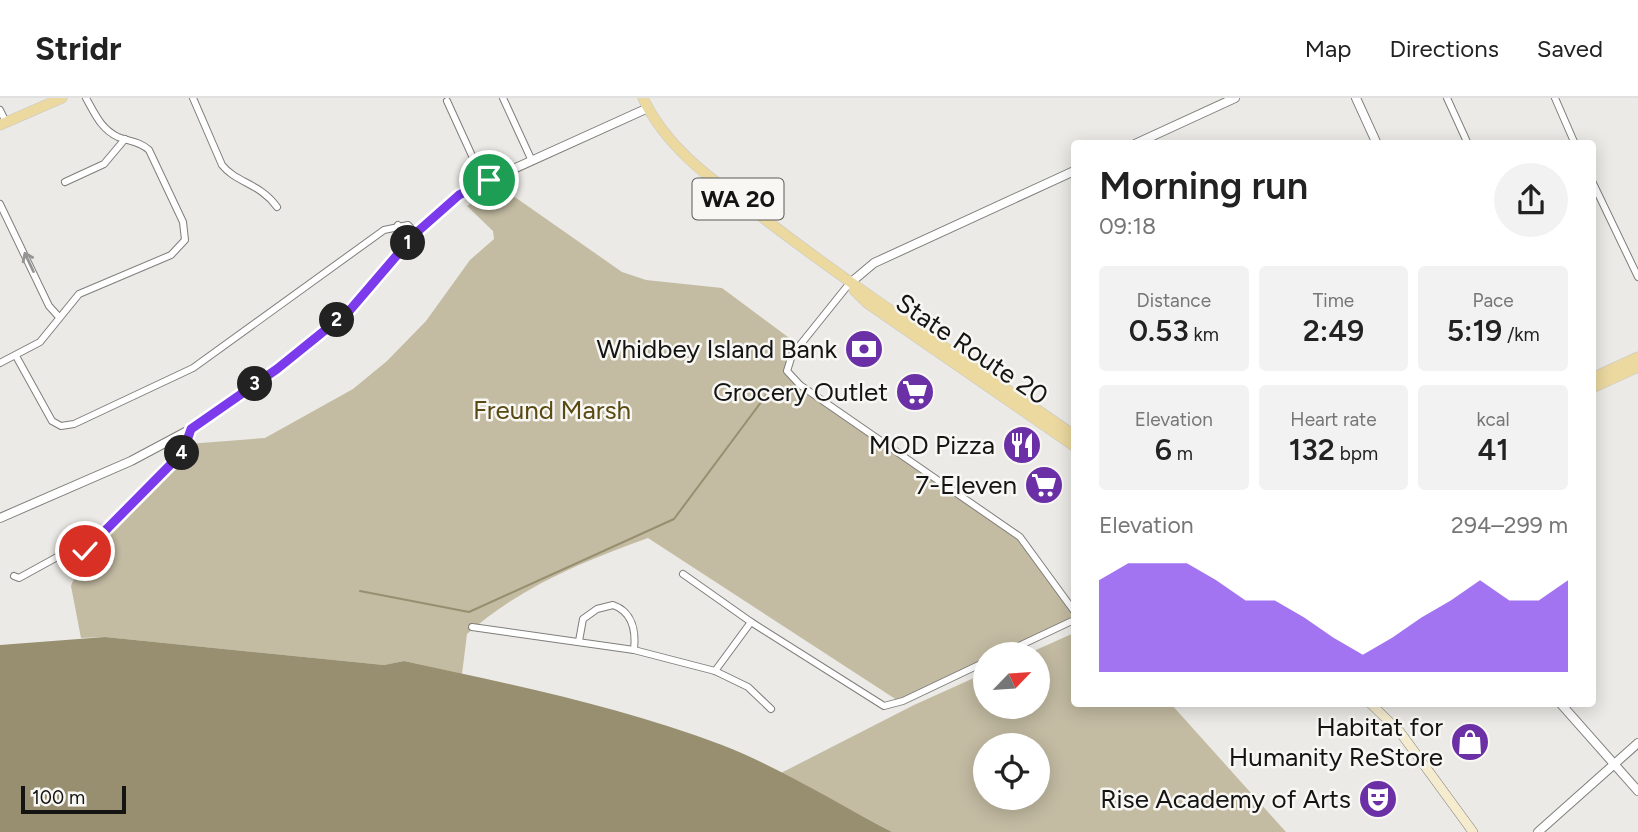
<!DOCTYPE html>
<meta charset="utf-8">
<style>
body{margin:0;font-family:Figtree,sans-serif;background:#f2f2f2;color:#222;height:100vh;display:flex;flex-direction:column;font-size:26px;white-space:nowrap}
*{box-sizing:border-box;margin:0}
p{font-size:23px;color:#767676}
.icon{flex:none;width:38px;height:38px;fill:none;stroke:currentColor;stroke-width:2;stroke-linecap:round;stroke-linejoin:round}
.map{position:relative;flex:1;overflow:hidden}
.sheet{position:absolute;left:1071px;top:42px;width:525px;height:567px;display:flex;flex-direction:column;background:#fff;border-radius:7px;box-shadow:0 4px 18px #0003}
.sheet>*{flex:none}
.needle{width:46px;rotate:65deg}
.controls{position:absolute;left:973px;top:544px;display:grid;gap:14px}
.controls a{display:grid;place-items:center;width:77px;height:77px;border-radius:50%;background:#fff;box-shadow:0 4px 18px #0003;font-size:35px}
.scale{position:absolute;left:21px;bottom:18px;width:105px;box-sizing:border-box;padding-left:7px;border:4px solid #141412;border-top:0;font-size:19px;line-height:24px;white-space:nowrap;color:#141412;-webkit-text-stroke:5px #f8f7f4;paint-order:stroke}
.pin{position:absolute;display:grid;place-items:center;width:60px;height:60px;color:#fff;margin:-30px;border:4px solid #fff;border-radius:50%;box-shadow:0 2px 7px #0007}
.km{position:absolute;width:35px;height:35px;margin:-18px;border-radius:50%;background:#222;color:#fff;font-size:19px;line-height:35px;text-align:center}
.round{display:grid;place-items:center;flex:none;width:74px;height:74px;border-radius:37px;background:#f2f2f2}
.headline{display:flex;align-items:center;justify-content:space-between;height:119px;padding:0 28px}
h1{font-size:38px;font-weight:600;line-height:52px}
.metrics{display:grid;grid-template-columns:repeat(3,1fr);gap:10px;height:119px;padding:7px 28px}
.metrics div{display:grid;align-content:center;border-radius:7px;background:#f2f2f2;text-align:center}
.metrics b{font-size:30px;font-weight:600}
.metrics small{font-size:19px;font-weight:400}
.metrics p{font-size:19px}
.chart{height:196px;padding:14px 28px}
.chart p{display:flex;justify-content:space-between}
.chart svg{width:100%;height:126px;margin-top:7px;fill:#7c3aed;opacity:.7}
header{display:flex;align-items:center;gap:42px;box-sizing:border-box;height:98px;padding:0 35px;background:#fff;border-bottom:2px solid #e0e0e0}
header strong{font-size:33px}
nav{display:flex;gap:38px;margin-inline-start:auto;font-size:24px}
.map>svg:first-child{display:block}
.green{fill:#c3bba2;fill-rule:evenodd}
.water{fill:#988f70}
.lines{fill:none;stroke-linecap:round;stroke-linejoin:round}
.stream{stroke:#988f70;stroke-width:2}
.minor-casing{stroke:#7f7e7b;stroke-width:8}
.tertiary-casing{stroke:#7f7e7b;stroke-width:10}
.secondary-casing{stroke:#7f7e7b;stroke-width:10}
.primary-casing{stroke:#c7c7c6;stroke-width:11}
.minor{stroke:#fff;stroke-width:6}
.tertiary{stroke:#fff;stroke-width:8}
.secondary{stroke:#f5eccf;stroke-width:9}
.primary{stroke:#ebd9a0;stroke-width:10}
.oneway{stroke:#959594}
.route-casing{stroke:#fff;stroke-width:14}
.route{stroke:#7c3aed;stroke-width:9}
.labels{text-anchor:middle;stroke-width:5;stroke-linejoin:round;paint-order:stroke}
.shield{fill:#f8f7f4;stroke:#585856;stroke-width:2}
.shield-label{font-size:24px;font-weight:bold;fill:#141412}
.poi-label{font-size:26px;fill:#141412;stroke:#f8f7f4;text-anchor:end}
.street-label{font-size:26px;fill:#141412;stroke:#f8f7f4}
.park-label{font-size:26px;fill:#594a13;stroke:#f8f7f4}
</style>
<header>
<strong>Stridr</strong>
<nav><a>Map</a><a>Directions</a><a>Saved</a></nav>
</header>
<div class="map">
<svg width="1638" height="734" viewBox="0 0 1638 734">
<rect width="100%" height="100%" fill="#ebeae6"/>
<g class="green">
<path d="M499,88l123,86 24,8 76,8 70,52v15l-5,10 5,14 228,158 54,74v9l-72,34h-17v8l-85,40 -252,-164c-66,24 -128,49 -181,96l-5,40 -58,-13 -20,4 -279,-28 -24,1 -10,-52 14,-35 103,-107 77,-6 88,-49 34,-28 39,-40 44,-61 24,-21 -1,-8 -26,-25z"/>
<path d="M1074,535v71h97l115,128h-394l-111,-59 133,-68 71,-32v34h53v-53h-11zM985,648h53v52h-53z"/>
</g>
<path class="water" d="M105,539l279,28 20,-4c106,23 216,45 318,84 59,23 114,58 170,87h-892v-187z"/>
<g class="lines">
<polyline class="stream" points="360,493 469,514 674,421 770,292"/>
<defs>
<g id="minor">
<path d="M193,0l29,67c14,18 38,18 55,42"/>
<polyline points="503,0 532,63"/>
<polyline points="1447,0 1468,46"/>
<polyline points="1555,0 1575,46"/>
<polyline points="447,3 484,84"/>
<polyline points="0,12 6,24"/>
<polyline points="1592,83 1638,179"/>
<polyline points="65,84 104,66 125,41"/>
<polyline points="0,106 49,208 59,219"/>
<polyline points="398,127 411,141"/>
<polyline points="849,186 792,257 787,273 800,287 1020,439 1074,513"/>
<polyline points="16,258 52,323 61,328 74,326 193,270 384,132 408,127 416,135"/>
<path d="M0,265l40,-21 39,-48 92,-39 14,-15 -2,-18 -34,-72c-10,-9 -19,-8 -31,-13 -17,-8 -23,-23 -32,-39"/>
<polyline points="683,476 751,524 884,608 903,603 985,564"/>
<polyline points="14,478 19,480 59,458 72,460 91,449 183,354 191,331"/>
<polyline points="472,529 634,552 715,573 748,589 771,611"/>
<path d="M579,543l4,-22 14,-10 16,-4c20,7 23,27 21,45"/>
<polyline points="1002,556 1074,522"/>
<polyline points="715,573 751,524"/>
</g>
<g id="tertiary">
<polyline points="1356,0 1377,46"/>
<polyline points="1135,46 1235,0"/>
<polyline points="849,186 874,165 1074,73"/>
<polyline points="0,420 131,363 191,331 277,271 350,212 416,135 467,92 648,10"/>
<polyline points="1561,606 1638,693"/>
<polyline points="1538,734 1638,645"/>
</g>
<polyline id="secondary" points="1371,606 1400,634 1473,734"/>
<g id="primary">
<path d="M643,0c25,54 77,87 123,122 99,76 205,144 308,215"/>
<polyline points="0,27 62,0"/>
<polyline points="854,192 867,205 1074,348"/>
<polyline points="1592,280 1638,259"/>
<polyline points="1592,290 1638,269"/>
</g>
</defs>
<use href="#minor" class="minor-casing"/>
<use href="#tertiary" class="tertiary-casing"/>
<use href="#secondary" class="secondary-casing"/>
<use href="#primary" class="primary-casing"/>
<use href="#minor" class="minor"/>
<use href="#tertiary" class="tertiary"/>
<use href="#secondary" class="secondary"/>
<use href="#primary" class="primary"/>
</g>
<defs><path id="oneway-shaft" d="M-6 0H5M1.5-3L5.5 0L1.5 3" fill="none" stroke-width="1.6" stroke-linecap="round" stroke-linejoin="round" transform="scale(1.75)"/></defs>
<use class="oneway" href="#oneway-shaft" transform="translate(29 164) rotate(-115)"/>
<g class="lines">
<defs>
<polyline id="route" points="85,453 183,354 191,331 277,271 350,212 416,135 459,97 489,82"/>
</defs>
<use href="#route" class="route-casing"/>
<use href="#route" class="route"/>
</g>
<defs>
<symbol id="bank-disc" viewBox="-11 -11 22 22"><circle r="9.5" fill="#6b30a6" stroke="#f8f7f4"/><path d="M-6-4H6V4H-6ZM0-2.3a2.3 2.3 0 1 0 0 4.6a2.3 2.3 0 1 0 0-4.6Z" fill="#fff"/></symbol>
<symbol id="supermarket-disc" viewBox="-11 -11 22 22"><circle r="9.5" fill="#6b30a6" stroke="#f8f7f4"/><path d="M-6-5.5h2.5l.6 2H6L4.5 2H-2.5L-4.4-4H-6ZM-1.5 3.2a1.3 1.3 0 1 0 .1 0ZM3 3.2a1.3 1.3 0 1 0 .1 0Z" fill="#fff"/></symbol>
<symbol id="restaurant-disc" viewBox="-11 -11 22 22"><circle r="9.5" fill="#6b30a6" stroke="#f8f7f4"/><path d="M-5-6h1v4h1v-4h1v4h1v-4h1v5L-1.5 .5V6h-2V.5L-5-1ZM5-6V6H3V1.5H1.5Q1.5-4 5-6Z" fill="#fff"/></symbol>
<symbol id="shop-disc" viewBox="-11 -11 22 22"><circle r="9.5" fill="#6b30a6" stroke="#f8f7f4"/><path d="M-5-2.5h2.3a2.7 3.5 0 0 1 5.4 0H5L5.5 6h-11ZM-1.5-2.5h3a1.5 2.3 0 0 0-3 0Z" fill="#fff"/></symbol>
<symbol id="theatre-disc" viewBox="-11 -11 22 22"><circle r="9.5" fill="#6b30a6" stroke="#f8f7f4"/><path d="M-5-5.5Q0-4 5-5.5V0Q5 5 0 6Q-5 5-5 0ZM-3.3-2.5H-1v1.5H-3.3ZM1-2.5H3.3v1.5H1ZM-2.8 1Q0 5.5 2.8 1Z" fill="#fff"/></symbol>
</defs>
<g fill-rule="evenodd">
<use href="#bank-disc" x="842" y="229" width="44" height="44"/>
<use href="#supermarket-disc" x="893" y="272" width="44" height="44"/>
<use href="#restaurant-disc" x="1000" y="325" width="44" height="44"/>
<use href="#supermarket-disc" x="1022" y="365" width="44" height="44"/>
<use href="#shop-disc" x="1448" y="622" width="44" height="44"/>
<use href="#theatre-disc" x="1356" y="679" width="44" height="44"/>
</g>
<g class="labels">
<rect class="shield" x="692.5" y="80.5" width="91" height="41" rx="5"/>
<g class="shield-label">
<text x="738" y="109">WA 20</text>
</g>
<g class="poi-label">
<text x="837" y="260">Whidbey Island Bank</text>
<text x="888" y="303">Grocery Outlet</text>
<text x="995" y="356">MOD Pizza</text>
<text x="1017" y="396">7-Eleven</text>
<text x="1443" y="638">Habitat for<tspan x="1443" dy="30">Humanity ReStore</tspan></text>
<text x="1351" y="710">Rise Academy of Arts</text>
</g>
<g class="street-label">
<text transform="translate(972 251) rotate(34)" y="9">State Route 20</text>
</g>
<g class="park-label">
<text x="552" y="321">Freund Marsh</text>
</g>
</g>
</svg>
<div class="controls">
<a><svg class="needle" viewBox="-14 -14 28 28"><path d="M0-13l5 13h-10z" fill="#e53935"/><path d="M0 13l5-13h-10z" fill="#767676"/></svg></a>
<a><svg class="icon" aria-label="locate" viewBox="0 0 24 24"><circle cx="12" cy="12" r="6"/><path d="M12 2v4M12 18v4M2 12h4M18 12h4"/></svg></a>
</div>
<div class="scale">100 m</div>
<div class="pin" style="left:489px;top:82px;background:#1e9e55"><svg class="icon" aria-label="arrive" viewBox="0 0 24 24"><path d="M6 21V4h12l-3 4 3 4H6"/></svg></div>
<div class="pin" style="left:85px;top:453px;background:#d93025"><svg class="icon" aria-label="check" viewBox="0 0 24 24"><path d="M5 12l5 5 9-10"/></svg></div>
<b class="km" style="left:408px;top:145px">1</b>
<b class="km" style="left:337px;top:222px">2</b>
<b class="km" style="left:255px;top:286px">3</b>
<b class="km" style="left:182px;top:355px">4</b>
<section class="sheet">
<div class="headline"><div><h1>Morning run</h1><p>09:18</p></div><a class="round"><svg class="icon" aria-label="share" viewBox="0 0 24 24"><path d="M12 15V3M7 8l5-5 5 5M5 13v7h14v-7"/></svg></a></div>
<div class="metrics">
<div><p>Distance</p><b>0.53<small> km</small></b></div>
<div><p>Time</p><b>2:49</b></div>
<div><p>Pace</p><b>5:19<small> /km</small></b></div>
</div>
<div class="metrics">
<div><p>Elevation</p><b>6<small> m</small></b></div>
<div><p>Heart rate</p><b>132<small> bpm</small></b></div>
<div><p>kcal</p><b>41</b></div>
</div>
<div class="chart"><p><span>Elevation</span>294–299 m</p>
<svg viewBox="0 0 160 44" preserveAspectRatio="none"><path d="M0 44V12L10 6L20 6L30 6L40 12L50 19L60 19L70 25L80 32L90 38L100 32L110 25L120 19L130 12L140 19L150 19L160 12V44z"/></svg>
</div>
</section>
</div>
